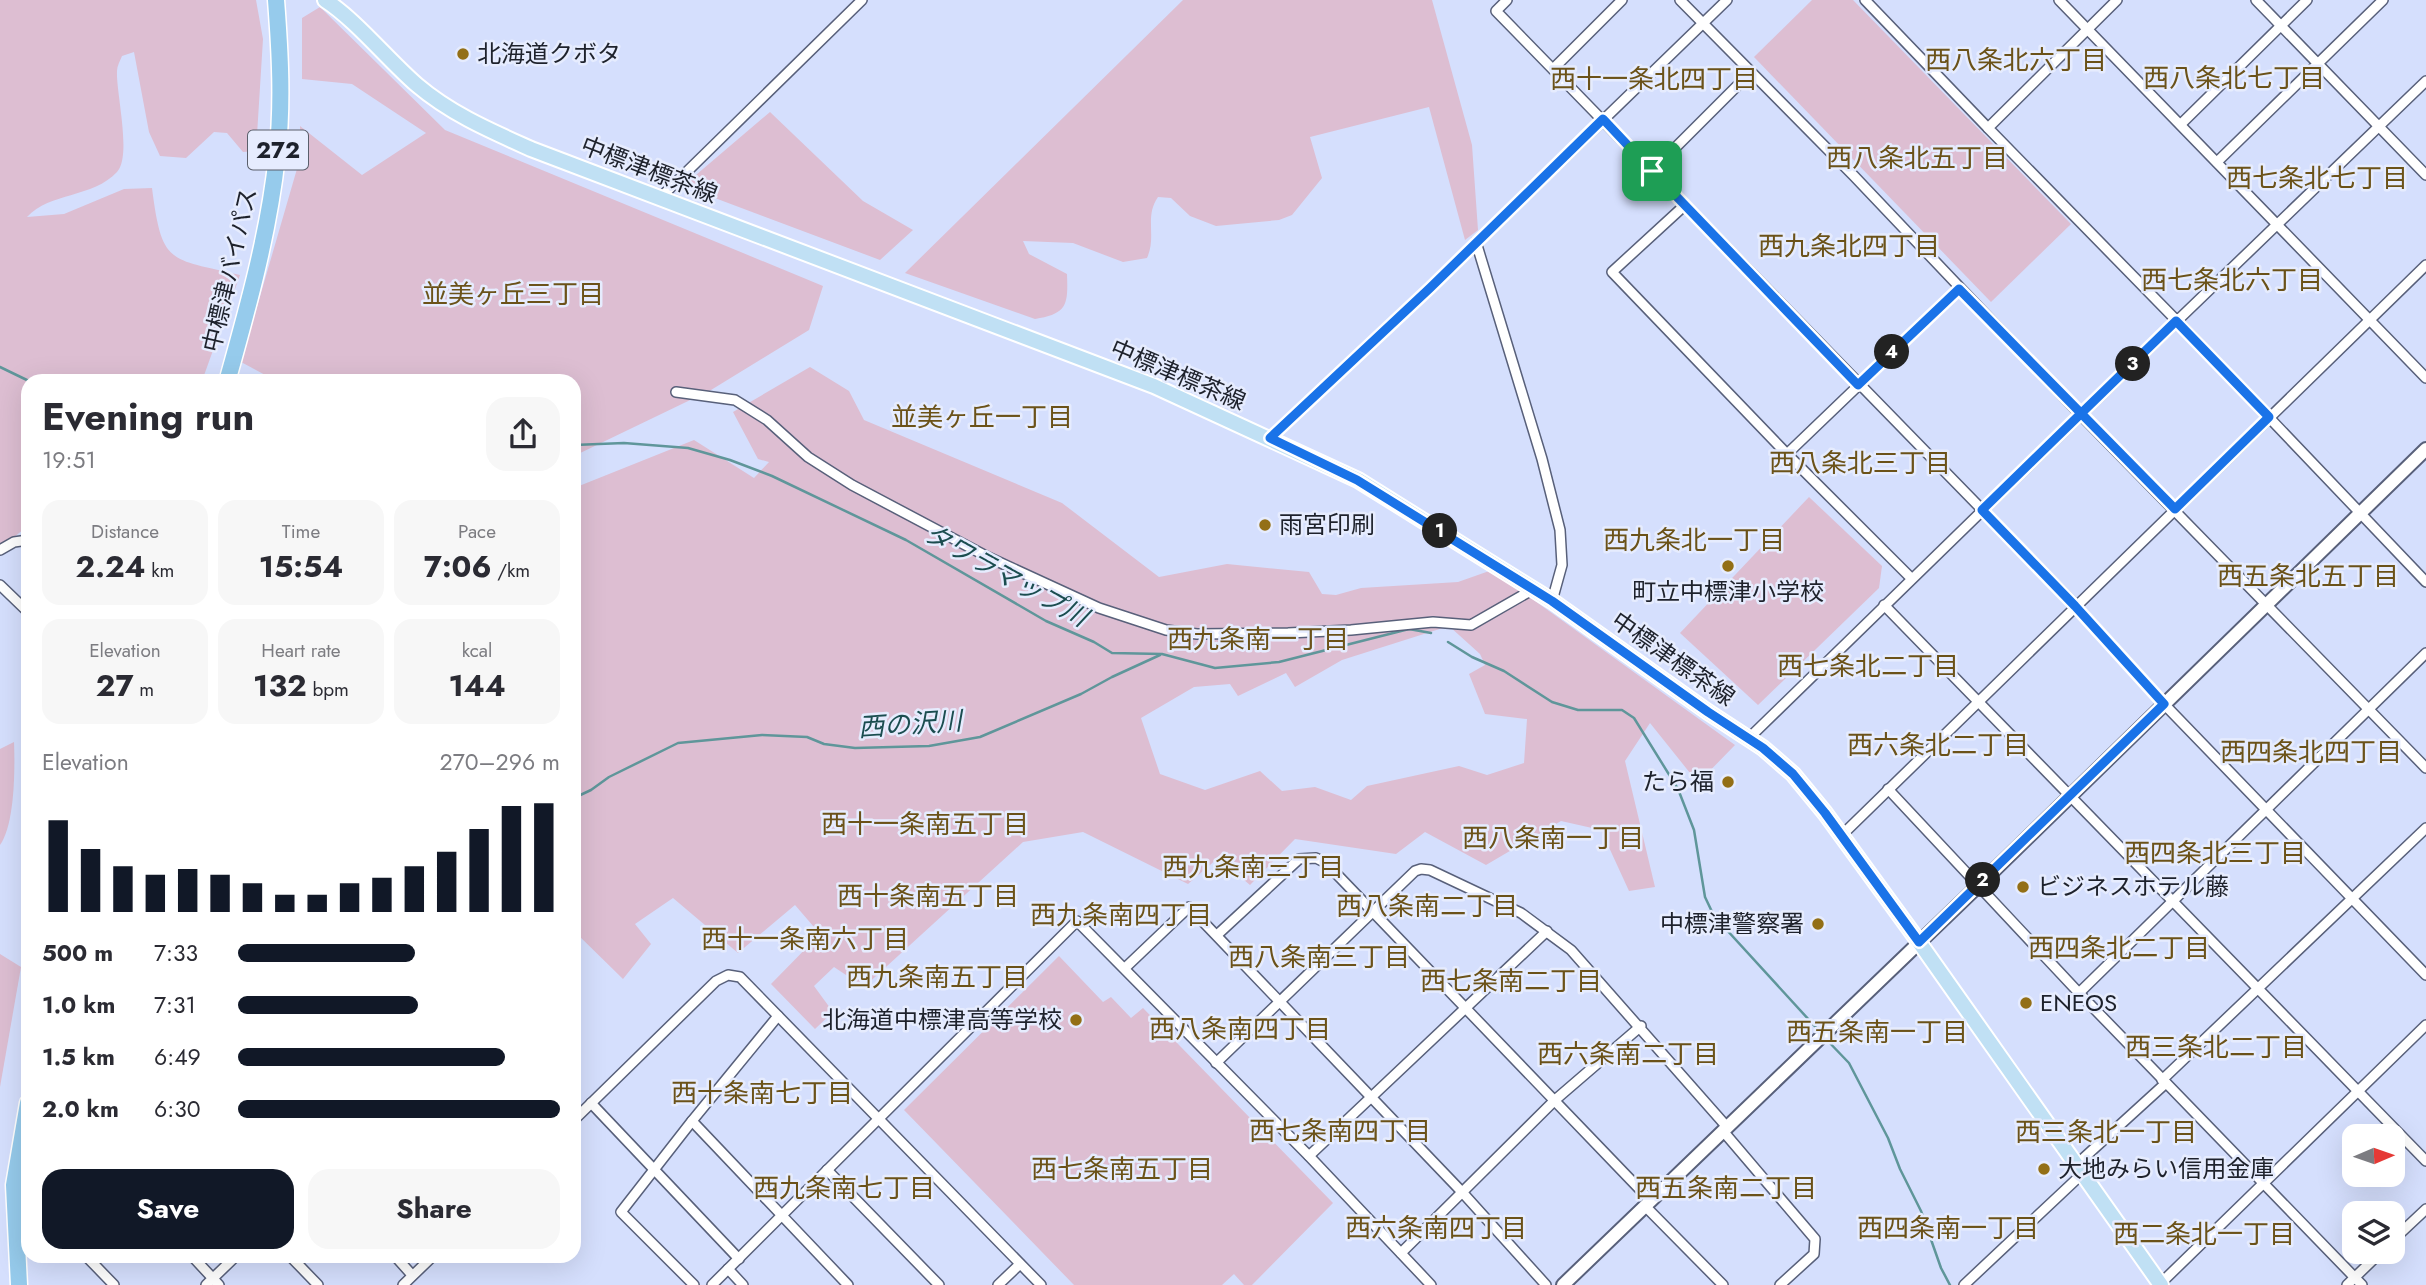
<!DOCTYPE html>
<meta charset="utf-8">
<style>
body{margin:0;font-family:Jost,"Noto Sans JP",sans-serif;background:#f7f7f7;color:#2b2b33;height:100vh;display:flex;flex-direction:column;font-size:26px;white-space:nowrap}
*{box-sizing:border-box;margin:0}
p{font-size:23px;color:#7c7c81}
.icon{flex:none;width:38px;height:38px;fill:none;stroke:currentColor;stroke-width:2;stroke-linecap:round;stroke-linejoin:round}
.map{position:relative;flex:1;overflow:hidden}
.drawer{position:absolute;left:21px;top:374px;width:560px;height:889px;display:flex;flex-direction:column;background:#fff;border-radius:21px;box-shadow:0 7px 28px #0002}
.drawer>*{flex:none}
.needle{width:46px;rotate:88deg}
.fabs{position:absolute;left:2342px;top:1124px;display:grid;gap:14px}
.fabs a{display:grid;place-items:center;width:63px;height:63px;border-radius:14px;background:#fff;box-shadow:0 7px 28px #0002;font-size:35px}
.pin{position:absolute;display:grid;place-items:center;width:60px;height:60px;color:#fff;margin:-30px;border-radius:14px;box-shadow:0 4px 10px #0006}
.km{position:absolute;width:35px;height:35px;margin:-18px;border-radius:50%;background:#222;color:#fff;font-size:19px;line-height:35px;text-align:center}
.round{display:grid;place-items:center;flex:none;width:74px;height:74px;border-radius:21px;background:#f7f7f7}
.head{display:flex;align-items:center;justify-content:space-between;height:119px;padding:0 21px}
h1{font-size:38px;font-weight:700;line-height:52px}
.figures{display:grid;grid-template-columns:repeat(3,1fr);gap:10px;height:119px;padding:7px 21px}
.figures div{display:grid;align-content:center;border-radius:18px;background:#f7f7f7;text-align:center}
.figures b{font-size:30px;font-weight:700}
.figures small{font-size:19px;font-weight:400}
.figures p{font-size:19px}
.chart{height:196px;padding:14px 21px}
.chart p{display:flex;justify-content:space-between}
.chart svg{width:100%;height:126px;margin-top:7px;stroke:#111827;stroke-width:6}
.primary-button{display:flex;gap:14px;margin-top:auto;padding:14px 21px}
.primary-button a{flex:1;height:80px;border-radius:21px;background:#111827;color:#fff;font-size:28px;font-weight:700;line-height:80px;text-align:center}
.primary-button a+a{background:#f7f7f7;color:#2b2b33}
ul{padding:0 21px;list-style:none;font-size:23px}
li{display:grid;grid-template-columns:112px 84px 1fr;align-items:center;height:52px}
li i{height:18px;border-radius:9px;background:#111827}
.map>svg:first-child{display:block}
.green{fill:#ddbed2;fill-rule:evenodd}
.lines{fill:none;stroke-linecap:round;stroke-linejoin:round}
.stream{stroke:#5f969a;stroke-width:2.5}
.street-casing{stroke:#58607a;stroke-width:12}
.secondary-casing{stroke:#58607a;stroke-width:16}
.primary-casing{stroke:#fff;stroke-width:18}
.highway-casing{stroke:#fff;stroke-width:19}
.street{stroke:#fff;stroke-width:9}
.secondary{stroke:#fff;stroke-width:12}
.primary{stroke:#c0e0f4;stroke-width:14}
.highway{stroke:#96cbec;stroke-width:16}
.route-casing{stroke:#fff;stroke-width:14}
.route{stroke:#1a73e8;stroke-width:9}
.poi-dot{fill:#936f16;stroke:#e6ecfe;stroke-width:2.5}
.labels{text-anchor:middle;stroke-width:5;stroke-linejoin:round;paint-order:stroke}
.shield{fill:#e6ecfe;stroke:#5a5f6b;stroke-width:2}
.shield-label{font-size:23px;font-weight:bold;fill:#1e222c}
.poi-label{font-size:24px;fill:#1e222c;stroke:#e6ecfe;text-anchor:start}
.street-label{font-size:24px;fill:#1e222c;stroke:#e6ecfe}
.neighbourhood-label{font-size:26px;fill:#6b5219;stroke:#e6ecfe}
.water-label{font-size:26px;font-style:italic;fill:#1b4d50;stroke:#e6ecfe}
</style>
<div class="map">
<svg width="2426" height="1285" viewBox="0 0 2426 1285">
<rect width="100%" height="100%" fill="#d5dffd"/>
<g class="green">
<path d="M0,0h256l7,39 -7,112 -13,1 -16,-19 -13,-1 -28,26 -26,-2 -11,-24 -15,-80 -12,4c-2,5 -5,10 -5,15 -1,22 15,85 0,101 -24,26 -67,20 -90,45l37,-3 60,-25 28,-1c10,78 17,70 88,87l-38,106 -174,1v144l-28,22z"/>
<path d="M1183,0h249l40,145 6,85 -13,10 -36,-133 -119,30 12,41 -30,37 -13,5 -63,6 -26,-10 -19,-18 -13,-1c-14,20 -1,39 -11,61l-24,4 -50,-19 -50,-2 6,13 38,20c1,30 1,40 -32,45l-130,-46z"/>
<polygon points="1812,0 1853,0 2071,224 1991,302 1754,57"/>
<polygon points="320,7 445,130 823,286 809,330 711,390 574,456 574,382 268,381 269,377 241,362 301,155 300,126 362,175 426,133 352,84 302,79 302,18"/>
<polygon points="770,112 863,201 913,230 880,260 683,186"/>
<path d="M810,367l39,24 15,29 198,83 97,74 68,-13 82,8 13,22 14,1 25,-7 97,-6 34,-12 243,175 -37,38 -48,-60 -25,38 30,126 -26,4 -28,-61 -40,-9 -75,44 -61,-33 -29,22 -101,-15 -45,46 -32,-27 -30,26 -105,-52 -60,10 -159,145 -30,-20 -20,19 19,26 -18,17 -44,-45 49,-50 -25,-29 -57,48 -65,-55 -38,26 16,20 -28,35 -49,-48v-443l120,-48 60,38 15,-16 -11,-3 -25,-47zM1449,626l31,28 5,11 -16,9 16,40 42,5 -3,44 -37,12 -28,-9 -92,20 -16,14 -36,-13 -33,4 -22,-20 -55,19 -45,-16 -19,-56 53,-31 36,-3 8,12 48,-23 9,14 47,-27z"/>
<polygon points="1809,497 1882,566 1879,588 1758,705 1680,633"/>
<path d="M14,742c1,26 1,82 -14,103v-96z"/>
<polygon points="0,954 21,967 0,1087"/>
<polygon points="1059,956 1103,1002 1111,997 1131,1018 1143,1008 1333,1203 1252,1285 1244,1285 1234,1274 1222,1285 1074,1285 904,1110"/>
</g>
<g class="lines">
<g class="stream">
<polyline points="0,367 31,382"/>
<polyline points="574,445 624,443 688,448 730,460 772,476 906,540 1046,621 1094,642 1112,653 1162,654 1215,668 1279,662 1409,629 1431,633"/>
<polyline points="1448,642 1472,657 1504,671 1552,702 1578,710 1622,710 1634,718 1678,789 1694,830 1705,897 1714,916 1821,1033"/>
<polyline points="574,798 591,790 609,777 678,743 762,735 807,737 824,744 855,748 929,746 980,737 1081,694 1112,677 1160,655"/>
<polyline points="1825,1038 1849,1063 1888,1138 1900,1169 1921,1211 1941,1268 1950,1285"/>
</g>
<defs>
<g id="street">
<polyline points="1507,0 1496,11 2075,605 2164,704 2426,975"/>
<polyline points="1680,0 1854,176 2081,415 2426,768"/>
<polyline points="1865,0 1988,128"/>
<polyline points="2059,0 2426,378"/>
<polyline points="2117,0 1988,128 2177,321 2426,582"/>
<polyline points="2256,0 2426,175"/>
<polyline points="1553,69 1622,0"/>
<polyline points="2181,124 2307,0"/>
<polyline points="2217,162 2383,0"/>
<polyline points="1652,171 1751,72"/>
<polyline points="660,198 862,0"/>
<polyline points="1685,205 1612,272 1787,454 1911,578"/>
<polyline points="1476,242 1542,459 1560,530 1562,565 1552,601"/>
<polyline points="676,392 735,400 767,420 808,457 852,485 988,557 1099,608 1166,630 1197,634 1288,633 1351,630 1433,622 1471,625 1532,590"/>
<polyline points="1270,438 1430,288 1727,0"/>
<polyline points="1787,454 1959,289"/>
<polyline points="0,550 14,542 28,540"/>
<polyline points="0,585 28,612"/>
<polyline points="1884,605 2426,1161"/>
<polyline points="1748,739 2177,321 2426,81"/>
<polyline points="1888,789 2079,993 2362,1285"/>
<polyline points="1841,836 2426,265"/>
<polyline points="1217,935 1299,859 1316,858 1326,863 1651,1201"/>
<polyline points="1125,968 1189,907 1462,1192 1546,1285"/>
<polyline points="2079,993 2426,653"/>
<polyline points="1216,1063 1415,871 1421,869 1430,870 1521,913 1571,950 1727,1127"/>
<polyline points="2162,1080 2426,828"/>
<polyline points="591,1103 739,1259"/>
<polyline points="574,1120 716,981 728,975 740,977 1041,1285"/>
<polyline points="692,1121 848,1285"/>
<polyline points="1723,1131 1815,1239 1814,1254 1780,1285"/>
<polyline points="1309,1156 1547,931"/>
<polyline points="2076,1165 2166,1083"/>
<polyline points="827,1170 939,1285"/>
<polyline points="1645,1206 1723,1285"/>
<polyline points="2392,1241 2426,1209"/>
<polyline points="1401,1253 1555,1100 1641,1026"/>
<polyline points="86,1256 114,1285"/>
<polyline points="192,1256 219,1285"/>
<polyline points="290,1256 318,1285"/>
<polyline points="395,1256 412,1275"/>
<polyline points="728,1269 743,1285"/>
<polyline points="206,1285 236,1256"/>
<polyline points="403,1285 433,1256"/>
<polyline points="694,1285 621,1212 692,1121 778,1016"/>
<polyline points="712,1285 1077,921 1309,1156 1431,1285"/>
<polyline points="998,1285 1020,1264"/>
<polyline points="1964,1285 2082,1174"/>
<polyline points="2159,1285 2426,1025"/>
<polyline points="2347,1285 2382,1251"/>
</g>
<polyline id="secondary" points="1563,1285 1978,886 2426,449"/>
<path id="primary" d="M325,0c31,20 63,60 92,85 34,29 74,46 114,64l623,237 204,94 194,121 156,111 55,36 30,26 32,39 94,129 242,343"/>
<g id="highway">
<path d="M227,382c21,-75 42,-150 50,-226 6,-52 3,-104 -1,-156"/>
<polyline points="19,1285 14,1185 28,1103"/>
</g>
</defs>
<use href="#street" class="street-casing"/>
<use href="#secondary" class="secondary-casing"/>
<use href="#primary" class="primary-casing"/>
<use href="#highway" class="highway-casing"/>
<use href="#street" class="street"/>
<use href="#secondary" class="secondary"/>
<use href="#primary" class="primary"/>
<use href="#highway" class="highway"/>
</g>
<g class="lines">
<defs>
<polyline id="route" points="1652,171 1603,119 1430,288 1270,438 1357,480 1552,601 1708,712 1763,748 1793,774 1825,813 1919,942 2164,704 2075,606 1982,510 2176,321 2269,417 2175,509 1959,289 1858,385 1652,171"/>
</defs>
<use href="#route" class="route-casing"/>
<use href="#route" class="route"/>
</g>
<g class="poi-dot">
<circle cx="463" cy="54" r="7"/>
<circle cx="1265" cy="525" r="7"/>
<circle cx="1728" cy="566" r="7"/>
<circle cx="1728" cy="782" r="7"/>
<circle cx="2023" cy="887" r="7"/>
<circle cx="1818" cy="924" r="7"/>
<circle cx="2026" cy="1003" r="7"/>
<circle cx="1076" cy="1020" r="7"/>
<circle cx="2044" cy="1169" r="7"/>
</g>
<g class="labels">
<rect class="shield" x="248" y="130.5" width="60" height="39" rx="5"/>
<g class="shield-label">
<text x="278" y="158">272</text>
</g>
<g class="poi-label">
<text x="477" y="62">北海道クボタ</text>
<text x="1279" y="533">雨宮印刷</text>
<text x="1728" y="600" text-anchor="middle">町立中標津小学校</text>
<text x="1714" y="790" text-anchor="end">たら福</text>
<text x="2037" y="895">ビジネスホテル藤</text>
<text x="1804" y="932" text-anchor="end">中標津警察署</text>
<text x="2040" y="1011">ENEOS</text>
<text x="1062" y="1028" text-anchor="end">北海道中標津高等学校</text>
<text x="2058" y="1177">大地みらい信用金庫</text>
</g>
<g class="street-label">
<text transform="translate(649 170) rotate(21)" y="8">中標津標茶線</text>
<text transform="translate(230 270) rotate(-77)" y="8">中標津バイパス</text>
<text transform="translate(1178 375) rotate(23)" y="8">中標津標茶線</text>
<text transform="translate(1673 659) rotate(35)" y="8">中標津標茶線</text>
</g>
<g class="neighbourhood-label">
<text x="2016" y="69">西八条北六丁目</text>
<text x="2234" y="87">西八条北七丁目</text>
<text x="1654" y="88">西十一条北四丁目</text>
<text x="1917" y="167">西八条北五丁目</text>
<text x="2317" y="187">西七条北七丁目</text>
<text x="1849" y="255">西九条北四丁目</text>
<text x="2232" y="289">西七条北六丁目</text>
<text x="513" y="303">並美ヶ丘三丁目</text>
<text x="982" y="426">並美ヶ丘一丁目</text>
<text x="1860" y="472">西八条北三丁目</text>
<text x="1694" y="549">西九条北一丁目</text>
<text x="2308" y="585">西五条北五丁目</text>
<text x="1258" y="648">西九条南一丁目</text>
<text x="1868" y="675">西七条北二丁目</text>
<text x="1938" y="754">西六条北二丁目</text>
<text x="2311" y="761">西四条北四丁目</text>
<text x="925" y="833">西十一条南五丁目</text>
<text x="1553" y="847">西八条南一丁目</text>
<text x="2215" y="862">西四条北三丁目</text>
<text x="1253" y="876">西九条南三丁目</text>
<text x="928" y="905">西十条南五丁目</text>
<text x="1427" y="915">西八条南二丁目</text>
<text x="1121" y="924">西九条南四丁目</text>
<text x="805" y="948">西十一条南六丁目</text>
<text x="2119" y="957">西四条北二丁目</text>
<text x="1319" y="966">西八条南三丁目</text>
<text x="937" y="986">西九条南五丁目</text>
<text x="1511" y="990">西七条南二丁目</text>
<text x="1240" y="1038">西八条南四丁目</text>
<text x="1877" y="1041">西五条南一丁目</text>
<text x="2216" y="1056">西三条北二丁目</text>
<text x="1628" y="1063">西六条南二丁目</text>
<text x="762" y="1102">西十条南七丁目</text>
<text x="1340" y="1140">西七条南四丁目</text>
<text x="2106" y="1141">西三条北一丁目</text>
<text x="1122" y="1178">西七条南五丁目</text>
<text x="844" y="1197">西九条南七丁目</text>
<text x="1726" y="1197">西五条南二丁目</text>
<text x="1436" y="1237">西六条南四丁目</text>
<text x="1948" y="1237">西四条南一丁目</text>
<text x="2204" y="1243">西二条北一丁目</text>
</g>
<g class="water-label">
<text transform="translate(1006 575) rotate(29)" y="9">タワラマップ川</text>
<text transform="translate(910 724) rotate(-4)" y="9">西の沢川</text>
</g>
</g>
</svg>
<div class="fabs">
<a><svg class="needle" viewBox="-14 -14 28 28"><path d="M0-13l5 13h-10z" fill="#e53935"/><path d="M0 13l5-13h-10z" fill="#7c7c81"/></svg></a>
<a><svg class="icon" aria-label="layers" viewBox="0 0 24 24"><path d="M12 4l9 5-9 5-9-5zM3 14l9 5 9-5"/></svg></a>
</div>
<div class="pin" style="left:1652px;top:171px;background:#1e9e55"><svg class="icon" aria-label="arrive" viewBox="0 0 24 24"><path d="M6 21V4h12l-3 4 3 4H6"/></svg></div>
<b class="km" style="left:1440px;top:531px">1</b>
<b class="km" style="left:1983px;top:880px">2</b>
<b class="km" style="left:2133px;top:364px">3</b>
<b class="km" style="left:1892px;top:352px">4</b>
<section class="drawer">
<div class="head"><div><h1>Evening run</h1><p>19:51</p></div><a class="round"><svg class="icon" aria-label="share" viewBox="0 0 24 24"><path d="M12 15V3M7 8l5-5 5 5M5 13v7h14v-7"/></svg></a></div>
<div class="figures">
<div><p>Distance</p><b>2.24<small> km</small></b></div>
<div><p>Time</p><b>15:54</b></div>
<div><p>Pace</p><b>7:06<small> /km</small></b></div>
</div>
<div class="figures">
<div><p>Elevation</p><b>27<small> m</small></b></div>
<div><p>Heart rate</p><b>132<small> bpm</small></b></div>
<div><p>kcal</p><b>144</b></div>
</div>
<div class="chart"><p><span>Elevation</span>270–296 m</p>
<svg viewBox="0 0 160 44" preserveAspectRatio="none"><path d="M5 44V12M15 44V22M25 44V28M35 44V31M45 44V29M55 44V31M65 44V34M75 44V38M85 44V38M95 44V34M105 44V32M115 44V28M125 44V23M135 44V15M145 44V7M155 44V6"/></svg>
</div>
<ul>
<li><b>500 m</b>7:33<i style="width:55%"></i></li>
<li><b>1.0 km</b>7:31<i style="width:56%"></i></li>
<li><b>1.5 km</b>6:49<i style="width:83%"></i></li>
<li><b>2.0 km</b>6:30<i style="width:100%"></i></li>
</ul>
<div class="primary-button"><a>Save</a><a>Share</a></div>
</section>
</div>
